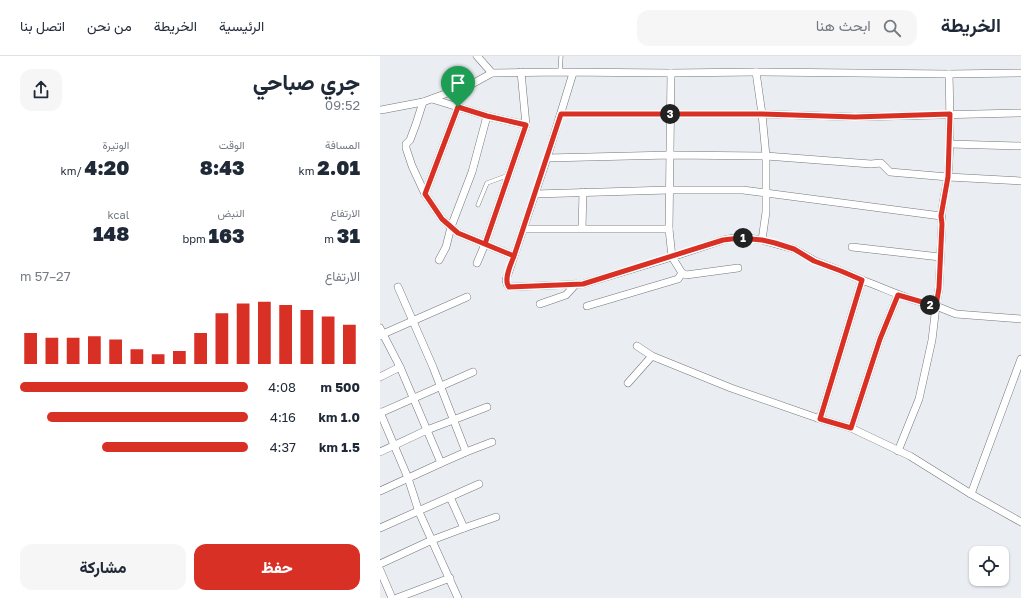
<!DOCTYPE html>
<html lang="ar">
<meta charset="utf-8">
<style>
body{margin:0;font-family:"Golos Text",Vazirmatn,sans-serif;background:#f6f6f7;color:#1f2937;direction:rtl;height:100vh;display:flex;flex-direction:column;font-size:15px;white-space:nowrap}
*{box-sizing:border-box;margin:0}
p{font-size:13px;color:#747a83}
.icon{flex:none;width:22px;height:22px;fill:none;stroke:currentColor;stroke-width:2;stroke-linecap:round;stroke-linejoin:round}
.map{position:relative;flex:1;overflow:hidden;direction:ltr}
.panel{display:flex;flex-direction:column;background:#fff;width:380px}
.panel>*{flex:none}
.tools{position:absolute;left:589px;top:490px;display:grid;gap:8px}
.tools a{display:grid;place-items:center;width:40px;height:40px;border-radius:8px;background:#fff;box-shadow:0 1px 3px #0004;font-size:20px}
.pin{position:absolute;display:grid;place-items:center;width:34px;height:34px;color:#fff;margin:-41px -17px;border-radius:50% 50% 50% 0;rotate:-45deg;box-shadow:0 0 4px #0007}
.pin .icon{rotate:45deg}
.km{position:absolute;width:20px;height:20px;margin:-10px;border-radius:50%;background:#222;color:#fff;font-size:11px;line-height:20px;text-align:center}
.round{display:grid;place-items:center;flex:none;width:42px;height:42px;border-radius:12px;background:#f6f6f7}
.overview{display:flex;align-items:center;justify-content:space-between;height:68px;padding:0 20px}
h1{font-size:22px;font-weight:800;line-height:30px}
.stats{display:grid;grid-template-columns:repeat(3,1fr);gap:6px;height:68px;padding:4px 20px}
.stats div{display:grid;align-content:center}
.stats b{font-size:20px;font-weight:800}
.stats small{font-size:11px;font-weight:400}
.stats p{font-size:11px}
.chart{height:112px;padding:8px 20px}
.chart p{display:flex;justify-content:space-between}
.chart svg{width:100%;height:72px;margin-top:4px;stroke:#d93025;stroke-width:6}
.cta{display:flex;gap:8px;margin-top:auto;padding:8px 20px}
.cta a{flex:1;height:46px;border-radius:12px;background:#d93025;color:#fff;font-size:16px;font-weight:800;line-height:46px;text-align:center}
.cta a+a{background:#f6f6f7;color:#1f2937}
ul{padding:0 20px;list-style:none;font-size:13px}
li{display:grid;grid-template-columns:64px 48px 1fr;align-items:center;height:30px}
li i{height:10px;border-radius:5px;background:#d93025}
header{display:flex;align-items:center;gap:24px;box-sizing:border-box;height:56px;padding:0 20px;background:#fff;border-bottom:1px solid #e0e1e3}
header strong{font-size:19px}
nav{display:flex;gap:22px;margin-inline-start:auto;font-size:14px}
.search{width:280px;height:36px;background:#f6f6f7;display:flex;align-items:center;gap:10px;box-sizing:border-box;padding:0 14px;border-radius:12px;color:#747a83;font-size:15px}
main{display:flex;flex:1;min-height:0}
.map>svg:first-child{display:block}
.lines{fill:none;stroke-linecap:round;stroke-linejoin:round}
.lane-casing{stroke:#74777a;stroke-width:4.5}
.street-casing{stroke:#74777a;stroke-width:8}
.lane{stroke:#fff;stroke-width:3.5}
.street{stroke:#fff;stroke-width:7}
.route-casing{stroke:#fff;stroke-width:8}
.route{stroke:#d93025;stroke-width:5}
</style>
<header>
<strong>الخريطة</strong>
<div class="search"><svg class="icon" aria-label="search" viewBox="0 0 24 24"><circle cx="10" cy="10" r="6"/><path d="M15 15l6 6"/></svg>ابحث هنا</div>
<nav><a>الرئيسية</a><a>الخريطة</a><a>من نحن</a><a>اتصل بنا</a></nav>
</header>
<main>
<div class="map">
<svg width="641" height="542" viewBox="0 0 641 542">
<rect width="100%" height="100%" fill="#eaedf1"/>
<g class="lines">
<defs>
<g id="lane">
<polyline points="180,16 181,0"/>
<polyline points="98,149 107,127 129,119"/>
</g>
<g id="street">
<polyline points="97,0 112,17 180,16 291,17 376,16 569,18 641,17"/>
<polyline points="376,16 382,58 386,100 386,156 382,184"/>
<polyline points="193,17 167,102 126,224 127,228 129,231 203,228 292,201 289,173 291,17"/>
<polyline points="52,43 107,60 146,69"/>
<polyline points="43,46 36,68 30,84 26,88 26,92 32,110 45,138 62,163 78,177 134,200"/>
<polyline points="1,54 43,46 92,28 112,17"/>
<polyline points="181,58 382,58 475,61 641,57"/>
<polyline points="570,88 641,90"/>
<polyline points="167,102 291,99 386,100 491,108 501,107 510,116 568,121 641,125"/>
<polyline points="45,138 78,51"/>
<polyline points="155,138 289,134 363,134 561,160"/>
<polyline points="202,172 203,136"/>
<polyline points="143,173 289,173"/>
<polyline points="472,191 560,201"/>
<polyline points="59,204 66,191 71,171 92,116 107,60"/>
<polyline points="97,207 105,188 146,69 141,16"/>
<polyline points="358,212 306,219 302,217 292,201 343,184 360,181 382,184 414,193 435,205 461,215 482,224"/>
<polyline points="18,231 53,311 86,396 61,407"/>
<polyline points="160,248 186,239 196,228"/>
<polyline points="207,250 298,223 302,217"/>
<polyline points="0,272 3,278 87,241"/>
<polyline points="0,280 3,278 20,311 61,407 0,435"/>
<polyline points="257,290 272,300 351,332 440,363 471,372 530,400 591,438 641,466"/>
<polyline points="0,321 20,311"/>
<polyline points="248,327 272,300"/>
<polyline points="0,356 28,422 39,456 78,542"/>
<polyline points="0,357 93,316"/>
<path d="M440,363l42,-139c25,9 48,21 74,26l3,-18 3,-64c-2,-16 4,-32 6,-48 3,-34 2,-68 1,-102"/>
<polyline points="471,372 500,283 518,239"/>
<polyline points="518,395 539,343 552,284 556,250 576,258 641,263"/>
<polyline points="0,396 47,374 107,351"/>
<polyline points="86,396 112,386"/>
<polyline points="591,438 641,303"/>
<polyline points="0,472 99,428"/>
<polyline points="84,472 116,461"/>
<polyline points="0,508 52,484 84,472 70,441"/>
<polyline points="0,514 12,542"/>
<polyline points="17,542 70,522"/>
</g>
</defs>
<use href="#lane" class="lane-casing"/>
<use href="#street" class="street-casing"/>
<use href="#lane" class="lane"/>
<use href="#street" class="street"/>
</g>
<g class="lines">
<defs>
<path id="route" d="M78,51l-33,87 17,25 16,14 56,23c-3,8 -11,24 -5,31l74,-3 140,-44 17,-2 22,2 13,3 19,6 20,12 27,10 21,9 -42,139 31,9 29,-89 18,-44 38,11 3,-18 3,-64 -1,-8 7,-39 2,-63 -95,3 -93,-3h-201l-47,142 -29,-12 41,-119 -39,-9 -29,-9"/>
</defs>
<use href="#route" class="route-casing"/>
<use href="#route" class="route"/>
</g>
</svg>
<div class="tools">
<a><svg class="icon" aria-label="locate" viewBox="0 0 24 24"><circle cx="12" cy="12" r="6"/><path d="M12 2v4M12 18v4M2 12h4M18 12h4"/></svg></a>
</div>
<div class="pin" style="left:78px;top:51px;background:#1e9e55"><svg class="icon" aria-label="arrive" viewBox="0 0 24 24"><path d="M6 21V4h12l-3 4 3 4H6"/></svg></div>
<b class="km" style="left:363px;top:182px">1</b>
<b class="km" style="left:550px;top:249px">2</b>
<b class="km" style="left:290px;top:58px">3</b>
</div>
<section class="panel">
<div class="overview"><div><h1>جري صباحي</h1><p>09:52</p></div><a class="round"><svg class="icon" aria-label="share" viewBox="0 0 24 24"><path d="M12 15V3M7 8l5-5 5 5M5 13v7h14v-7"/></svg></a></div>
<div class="stats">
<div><p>المسافة</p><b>2.01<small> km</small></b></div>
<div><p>الوقت</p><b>8:43</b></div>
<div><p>الوتيرة</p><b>4:20<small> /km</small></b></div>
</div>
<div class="stats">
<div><p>الارتفاع</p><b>31<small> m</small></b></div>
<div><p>النبض</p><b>163<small> bpm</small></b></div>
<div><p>kcal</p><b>148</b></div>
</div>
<div class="chart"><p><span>الارتفاع</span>27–57 m</p>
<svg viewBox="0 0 160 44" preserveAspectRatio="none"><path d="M5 44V25M15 44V28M25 44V28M35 44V27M45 44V29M55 44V35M65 44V38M75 44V36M85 44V25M95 44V13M105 44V7M115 44V6M125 44V8M135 44V11M145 44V15M155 44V20"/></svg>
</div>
<ul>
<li><b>500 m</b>4:08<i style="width:100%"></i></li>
<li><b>1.0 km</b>4:16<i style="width:88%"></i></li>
<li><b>1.5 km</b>4:37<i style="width:64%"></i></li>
</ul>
<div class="cta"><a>حفظ</a><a>مشاركة</a></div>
</section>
</main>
